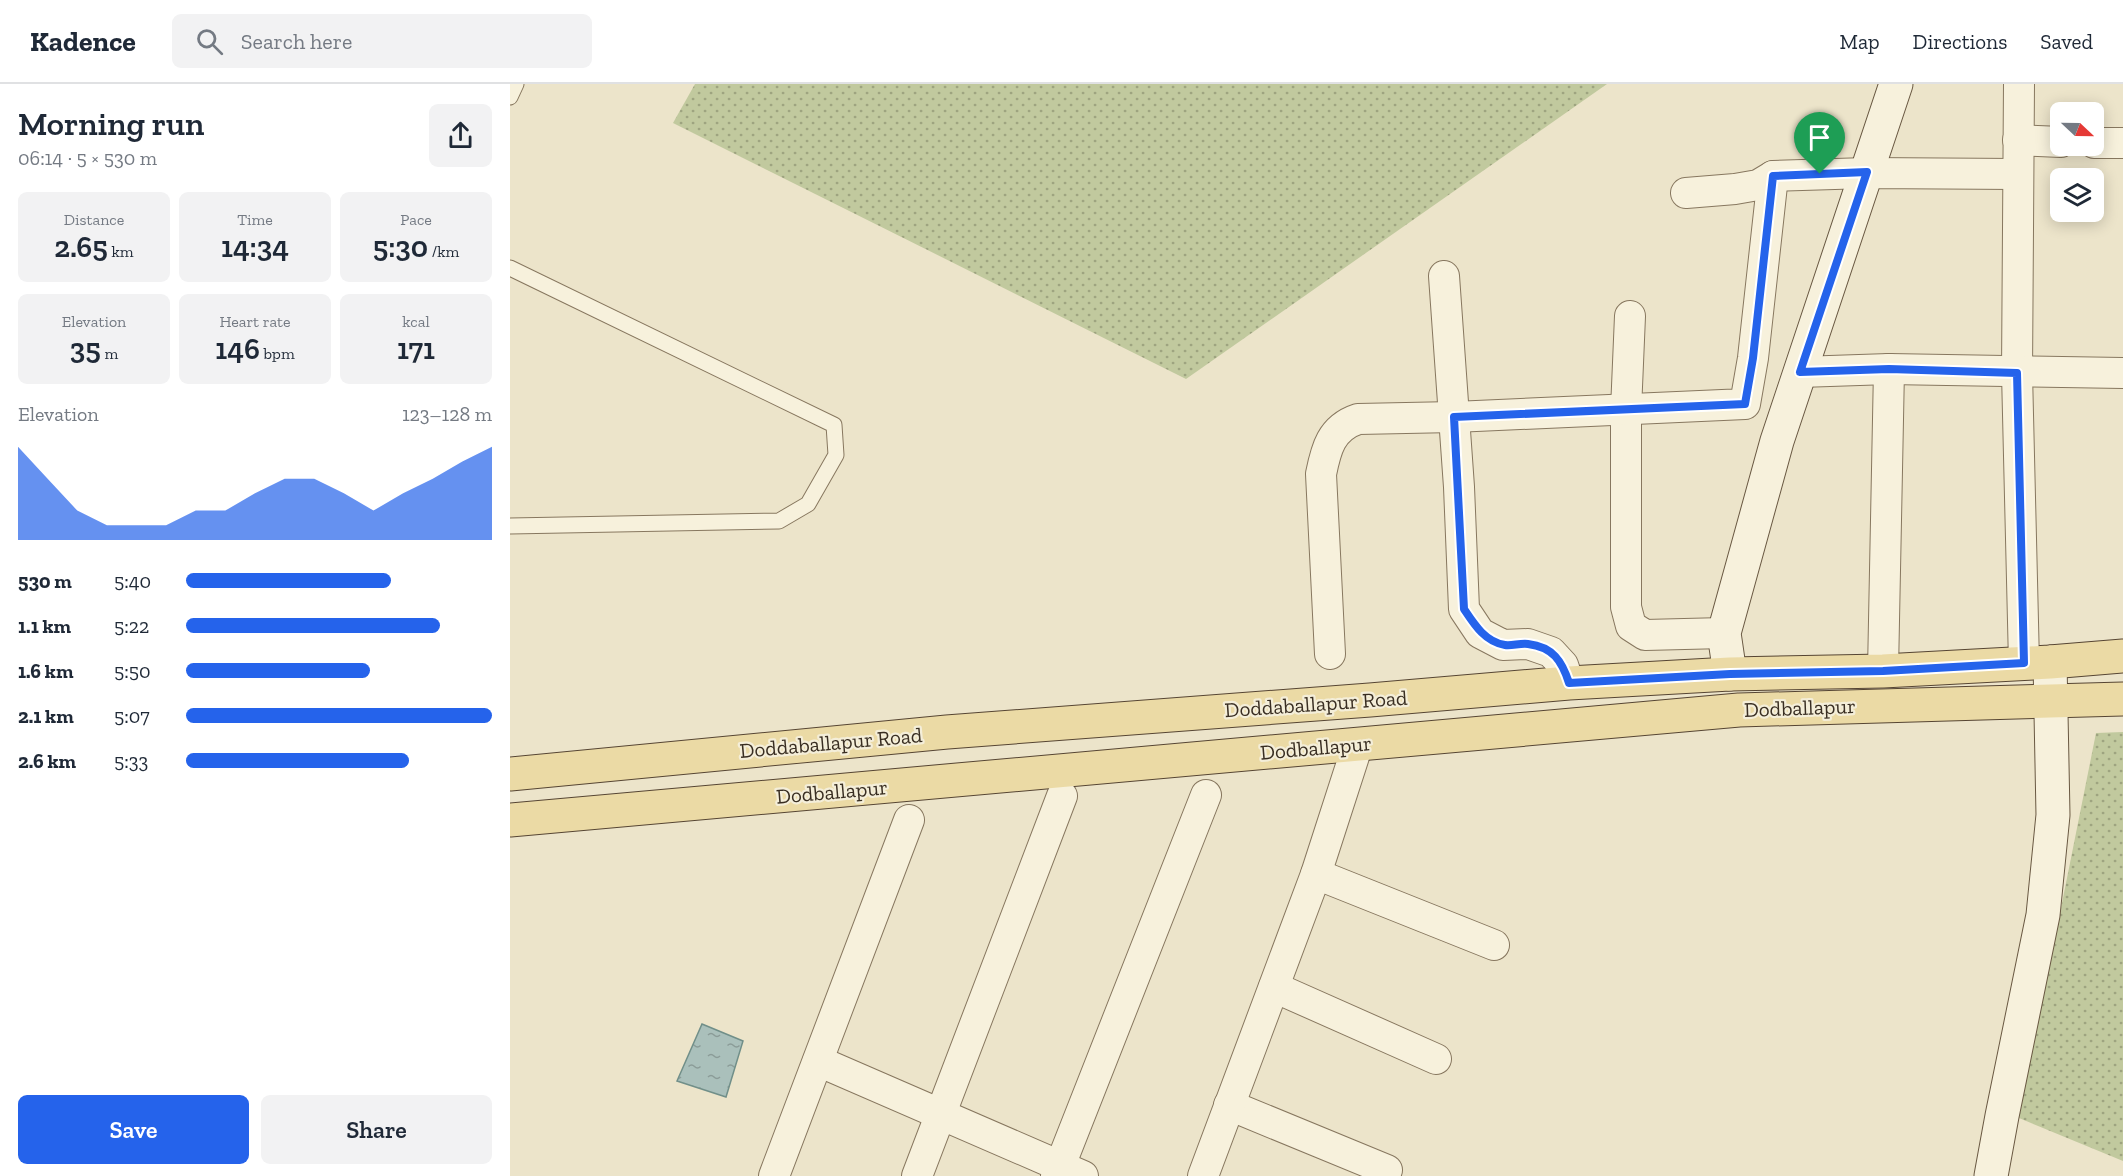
<!DOCTYPE html>
<meta charset="utf-8">
<style>
body{margin:0;font-family:"Zilla Slab",serif;background:#f2f2f3;color:#1f2937;height:100vh;display:flex;flex-direction:column;font-size:22px;white-space:nowrap}
*{box-sizing:border-box;margin:0}
p{font-size:20px;color:#747a83}
.icon{flex:none;width:33px;height:33px;fill:none;stroke:currentColor;stroke-width:2;stroke-linecap:round;stroke-linejoin:round}
.map{position:relative;flex:1;overflow:hidden}
.side{display:flex;flex-direction:column;background:#fff;width:510px}
.side>*{flex:none}
.needle{width:39px;rotate:112deg}
.tools{position:absolute;left:1540px;top:18px;display:grid;gap:12px}
.tools a{display:grid;place-items:center;width:54px;height:54px;border-radius:9px;background:#fff;box-shadow:0 3px 15px #0003;font-size:30px}
.pin{position:absolute;display:grid;place-items:center;width:51px;height:51px;color:#fff;margin:-62px -26px;border-radius:50% 50% 50% 0;rotate:-45deg;box-shadow:0 0 6px #0007}
.pin .icon{rotate:45deg}
.round{display:grid;place-items:center;flex:none;width:63px;height:63px;border-radius:9px;background:#f2f2f3}
.overview{display:flex;align-items:center;justify-content:space-between;height:102px;padding:0 18px}
h1{font-size:33px;font-weight:600;line-height:45px}
.figures{display:grid;grid-template-columns:repeat(3,1fr);gap:9px;height:102px;padding:6px 18px}
.figures div{display:grid;align-content:center;border-radius:9px;background:#f2f2f3;text-align:center}
.figures b{font-size:30px;font-weight:600}
.figures small{font-size:16px;font-weight:400}
.figures p{font-size:16px}
.chart{height:168px;padding:12px 18px}
.chart p{display:flex;justify-content:space-between}
.chart svg{width:100%;height:108px;margin-top:6px;fill:#2563eb;opacity:.7}
.button{display:flex;gap:12px;margin-top:auto;padding:12px 18px}
.button a{flex:1;height:69px;border-radius:9px;background:#2563eb;color:#fff;font-size:24px;font-weight:600;line-height:69px;text-align:center}
.button a+a{background:#f2f2f3;color:#1f2937}
ul{padding:0 18px;list-style:none;font-size:20px}
li{display:grid;grid-template-columns:96px 72px 1fr;align-items:center;height:45px}
li i{height:15px;border-radius:8px;background:#2563eb}
header{display:flex;align-items:center;gap:36px;box-sizing:border-box;height:84px;padding:0 30px;background:#fff;border-bottom:2px solid #e0e1e3}
header strong{font-size:28px}
nav{display:flex;gap:33px;margin-inline-start:auto;font-size:21px}
.search{width:420px;height:54px;background:#f2f2f3;display:flex;align-items:center;gap:15px;box-sizing:border-box;padding:0 21px;border-radius:9px;color:#747a83;font-size:22px}
main{display:flex;flex:1;min-height:0}
.map>svg:first-child{display:block}
.green{fill:url(#green-dots)}
.water{fill:url(#water-ripples);stroke:#718f89;stroke-width:1.5}
.lines{fill:none;stroke-linecap:round;stroke-linejoin:round}
.lane-casing{stroke:#87775f;stroke-width:17}
.street-casing{stroke:#87775f;stroke-width:32}
.secondary-casing{stroke:#695842;stroke-width:35}
.primary-casing{stroke:#564533;stroke-width:35}
.lane{stroke:#f7f1dc;stroke-width:15}
.street{stroke:#f7f1dc;stroke-width:30}
.secondary{stroke:#f7f1dc;stroke-width:33}
.primary{stroke:#ebdaa5;stroke-width:33}
.route-casing{stroke:#fff;stroke-width:12}
.route{stroke:#2563eb;stroke-width:8}
.labels{text-anchor:middle;stroke-width:4.5;stroke-linejoin:round;paint-order:stroke}
.street-label{font-size:21px;fill:#392e22;stroke:#f4eed9}
</style>
<header>
<strong>Kadence</strong>
<div class="search"><svg class="icon" aria-label="search" viewBox="0 0 24 24"><circle cx="10" cy="10" r="6"/><path d="M15 15l6 6"/></svg>Search here</div>
<nav><a>Map</a><a>Directions</a><a>Saved</a></nav>
</header>
<main>
<section class="side">
<div class="overview"><div><h1>Morning run</h1><p>06:14 · 5 × 530 m</p></div><a class="round"><svg class="icon" aria-label="share" viewBox="0 0 24 24"><path d="M12 15V3M7 8l5-5 5 5M5 13v7h14v-7"/></svg></a></div>
<div class="figures">
<div><p>Distance</p><b>2.65<small> km</small></b></div>
<div><p>Time</p><b>14:34</b></div>
<div><p>Pace</p><b>5:30<small> /km</small></b></div>
</div>
<div class="figures">
<div><p>Elevation</p><b>35<small> m</small></b></div>
<div><p>Heart rate</p><b>146<small> bpm</small></b></div>
<div><p>kcal</p><b>171</b></div>
</div>
<div class="chart"><p><span>Elevation</span>123–128 m</p>
<svg viewBox="0 0 160 44" preserveAspectRatio="none"><path d="M0 44V6L10 19L20 32L30 38L40 38L50 38L60 32L70 32L80 25L90 19L100 19L110 25L120 32L130 25L140 19L150 12L160 6V44z"/></svg>
</div>
<ul>
<li><b>530 m</b>5:40<i style="width:67%"></i></li>
<li><b>1.1 km</b>5:22<i style="width:83%"></i></li>
<li><b>1.6 km</b>5:50<i style="width:60%"></i></li>
<li><b>2.1 km</b>5:07<i style="width:100%"></i></li>
<li><b>2.6 km</b>5:33<i style="width:73%"></i></li>
</ul>
<div class="button"><a>Save</a><a>Share</a></div>
</section>
<div class="map">
<svg width="1613" height="1092" viewBox="0 0 1613 1092">
<defs>
<pattern id="green-dots" width="8" height="8" patternUnits="userSpaceOnUse" patternTransform="scale(1.5)"><rect width="8" height="8" fill="#c1c99e"/><path d="M2 2h.1M6 6h.1" fill="none" stroke="#9ea480" stroke-width="1.8" stroke-linecap="round"/></pattern>
<pattern id="water-ripples" width="26" height="14" patternUnits="userSpaceOnUse" patternTransform="scale(1.5)"><rect width="26" height="14" fill="#aac0bb"/><path d="M2 4q2-2 4 0t4 0M15 11q2-2 4 0t4 0" fill="none" stroke="#8b9c98"/></pattern>
</defs>
<rect width="100%" height="100%" fill="#ece4ca"/>
<g class="green">
<polygon points="185,0 1097,0 676,295 163,39"/>
<polygon points="1613,648 1613,1077 1509,1034 1586,649"/>
</g>
<polygon class="water" points="192,940 233,957 216,1013 167,997"/>
<g class="lines">
<defs>
<g id="lane">
<polyline points="0,13 6,0"/>
<polyline points="0,184 324,341 326,371 298,420 269,437 0,442"/>
</g>
<g id="street">
<polyline points="1509,0 1507,289 1514,579"/>
<polyline points="1508,56 1551,58"/>
<polyline points="1584,59 1613,59"/>
<polyline points="1176,109 1225,105 1248,101 1263,92 1357,89 1507,90"/>
<polyline points="934,192 949,403 954,525 970,549 993,561 1018,560 1041,568 1053,581 1059,599"/>
<polyline points="1120,232 1116,326 1116,523 1121,542 1135,551 1214,549"/>
<polyline points="1290,288 1379,285 1613,289"/>
<path d="M820,570l-9,-180c5,-25 10,-46 37,-55l96,-2 291,-13 8,-46 20,-182"/>
<polyline points="1373,587 1379,285"/>
<polyline points="806,790 984,861"/>
<polyline points="764,903 926,975"/>
<polyline points="308,977 573,1092"/>
<polyline points="719,1021 877,1086"/>
<polyline points="264,1092 399,736"/>
<polyline points="407,1092 552,712"/>
<polyline points="546,1092 696,711"/>
<polyline points="693,1092 806,790 848,660"/>
</g>
<g id="secondary">
<polyline points="1220,590 1214,549 1267,357 1386,0"/>
<polyline points="1481,1092 1492,1032 1533,831 1543,731 1540,578"/>
</g>
<g id="primary">
<polyline points="0,690 437,648 860,616 1059,599 1220,590 1373,587 1540,578 1613,572"/>
<polyline points="0,736 1229,626 1613,615"/>
</g>
</defs>
<use href="#lane" class="lane-casing"/>
<use href="#street" class="street-casing"/>
<use href="#secondary" class="secondary-casing"/>
<use href="#primary" class="primary-casing"/>
<use href="#lane" class="lane"/>
<use href="#street" class="street"/>
<use href="#secondary" class="secondary"/>
<use href="#primary" class="primary"/>
</g>
<g class="lines">
<defs>
<path id="route" d="M1357,88l-67,200 89,-3 128,4 7,290 -141,8 -153,3 -161,9c-7,-22 -16,-36 -41,-39 -8,-1 -16,2 -23,1 -20,-3 -31,-21 -41,-36l-10,-192 291,-13 8,-46 20,-182z"/>
</defs>
<use href="#route" class="route-casing"/>
<use href="#route" class="route"/>
</g>
<g class="labels">
<g class="street-label">
<text transform="translate(806 620) rotate(-4)" y="7">Doddaballapur Road</text>
<text transform="translate(1290 624) rotate(-2)" y="7">Dodballapur</text>
<text transform="translate(321 659) rotate(-5)" y="7">Doddaballapur Road</text>
<text transform="translate(806 664) rotate(-5)" y="7">Dodballapur</text>
<text transform="translate(322 708) rotate(-5)" y="7">Dodballapur</text>
</g>
</g>
</svg>
<div class="tools">
<a><svg class="needle" viewBox="-14 -14 28 28"><path d="M0-13l5 13h-10z" fill="#e53935"/><path d="M0 13l5-13h-10z" fill="#747a83"/></svg></a>
<a><svg class="icon" aria-label="layers" viewBox="0 0 24 24"><path d="M12 4l9 5-9 5-9-5zM3 14l9 5 9-5"/></svg></a>
</div>
<div class="pin" style="left:1310px;top:90px;background:#1e9e55"><svg class="icon" aria-label="arrive" viewBox="0 0 24 24"><path d="M6 21V4h12l-3 4 3 4H6"/></svg></div>
</div>
</main>
